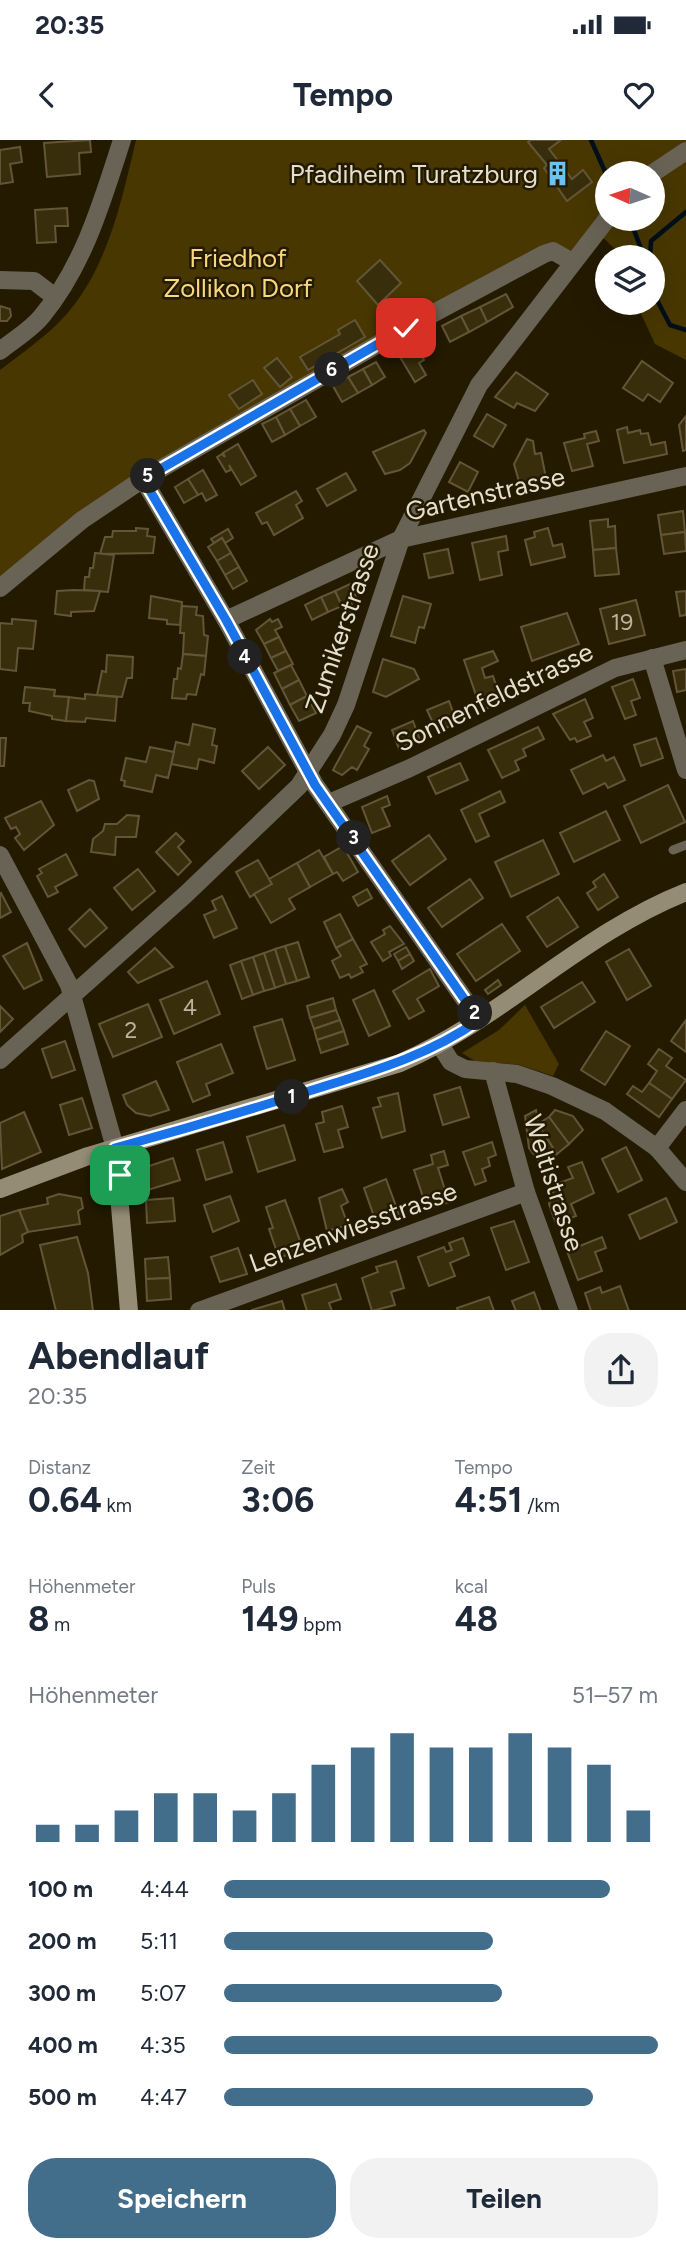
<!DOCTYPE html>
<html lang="de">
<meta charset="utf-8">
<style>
body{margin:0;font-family:Figtree,sans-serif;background:#f2f2f3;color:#1f2937;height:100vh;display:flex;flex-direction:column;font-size:26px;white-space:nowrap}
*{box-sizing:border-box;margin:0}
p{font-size:23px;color:#747a83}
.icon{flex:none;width:38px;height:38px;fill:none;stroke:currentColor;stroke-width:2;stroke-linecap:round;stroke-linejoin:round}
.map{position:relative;height:1170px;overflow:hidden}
.sheet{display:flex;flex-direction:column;background:#fff;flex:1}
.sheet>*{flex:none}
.needle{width:46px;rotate:273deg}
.controls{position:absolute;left:595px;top:21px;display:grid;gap:14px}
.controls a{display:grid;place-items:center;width:70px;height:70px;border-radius:50%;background:#fff;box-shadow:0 7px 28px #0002;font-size:35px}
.pin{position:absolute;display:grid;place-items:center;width:60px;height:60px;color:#fff;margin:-30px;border-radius:14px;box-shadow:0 4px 10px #0006}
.km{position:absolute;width:35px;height:35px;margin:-18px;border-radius:50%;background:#222;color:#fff;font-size:19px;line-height:35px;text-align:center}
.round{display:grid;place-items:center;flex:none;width:74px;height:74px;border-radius:28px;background:#f2f2f3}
.summary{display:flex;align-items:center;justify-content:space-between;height:119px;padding:0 28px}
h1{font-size:38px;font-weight:700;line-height:52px}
.stats{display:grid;grid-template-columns:repeat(3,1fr);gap:10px;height:119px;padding:7px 28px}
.stats div{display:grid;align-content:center}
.stats b{font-size:35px;font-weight:700}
.stats small{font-size:19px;font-weight:400}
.stats p{font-size:19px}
.chart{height:196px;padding:14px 28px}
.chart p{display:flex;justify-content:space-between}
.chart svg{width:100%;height:126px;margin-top:7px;stroke:#426e8b;stroke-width:6}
.button{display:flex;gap:14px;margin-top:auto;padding:14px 28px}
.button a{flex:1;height:80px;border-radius:28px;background:#426e8b;color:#fff;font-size:28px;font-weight:700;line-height:80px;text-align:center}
.button a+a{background:#f2f2f3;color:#1f2937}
ul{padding:0 28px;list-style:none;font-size:23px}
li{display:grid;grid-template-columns:112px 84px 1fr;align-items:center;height:52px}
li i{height:18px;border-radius:9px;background:#426e8b}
.status{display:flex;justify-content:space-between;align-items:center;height:49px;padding:0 35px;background:#fff;direction:ltr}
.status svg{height:19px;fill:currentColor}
header{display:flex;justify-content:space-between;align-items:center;height:91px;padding:0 28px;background:#fff;font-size:32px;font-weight:700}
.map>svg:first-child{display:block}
.green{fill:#483700;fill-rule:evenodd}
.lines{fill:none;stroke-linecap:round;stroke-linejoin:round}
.stream{stroke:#000f1a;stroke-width:4.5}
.building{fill:#392e0c;stroke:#625637;stroke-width:2}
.lane{stroke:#686355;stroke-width:9}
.street{stroke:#686355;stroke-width:18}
.secondary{stroke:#958c76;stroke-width:18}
.route-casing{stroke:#fff;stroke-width:14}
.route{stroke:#1a73e8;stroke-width:9}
.labels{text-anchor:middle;stroke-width:5;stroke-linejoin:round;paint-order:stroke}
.number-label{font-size:23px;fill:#bab39d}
.poi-label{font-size:26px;fill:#e5dfcd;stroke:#241a00;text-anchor:end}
.park-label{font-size:26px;fill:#f9d87d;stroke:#241a00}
.street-label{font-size:26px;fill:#e5dfcd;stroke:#241a00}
</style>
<div class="status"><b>20:35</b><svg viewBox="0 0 49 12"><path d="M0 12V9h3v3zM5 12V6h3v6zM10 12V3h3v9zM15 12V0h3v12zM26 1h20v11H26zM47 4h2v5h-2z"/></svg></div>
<header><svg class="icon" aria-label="back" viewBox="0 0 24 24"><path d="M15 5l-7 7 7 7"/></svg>Tempo<svg class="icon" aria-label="heart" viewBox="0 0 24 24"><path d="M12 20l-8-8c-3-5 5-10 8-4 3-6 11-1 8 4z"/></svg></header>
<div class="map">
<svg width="686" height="1171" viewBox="0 0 686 1171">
<rect width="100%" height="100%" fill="#241a00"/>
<g class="green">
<path d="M136,0h550v220l-31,-16 -19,-41h17v-46h-34l-3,-7 -20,-19 -24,31 -19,-11 -410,228 -143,109v-218c17,-13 35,-26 51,-40 54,-48 69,-123 85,-190zM607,33h46v46h-46z"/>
<polygon points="525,865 559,924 553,936 520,925 475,921 462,913 499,890"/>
</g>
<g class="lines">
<g class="stream">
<polyline points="591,0 607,36"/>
<polyline points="630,79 644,117"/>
<polyline points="650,117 651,101 686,72"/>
<polyline points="653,140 658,162 670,185 686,190"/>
</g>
</g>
<g class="building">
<polygon points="90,0 91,12 79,13 80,34 47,37 44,3"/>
<polygon points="531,0 561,0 549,9 572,39 583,30 592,42 567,61 544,28 547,25 528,2"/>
<polygon points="20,7 22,22 10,24 13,42 0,44 0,10"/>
<polygon points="67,68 68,86 55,86 56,102 37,103 35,70"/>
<polygon points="380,120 401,143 378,165 357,141"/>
<polygon points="506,154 513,167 487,182 480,167"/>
<polygon points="0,166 10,169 11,176 7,181 0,181"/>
<polygon points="480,167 487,182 469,192 461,176"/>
<polygon points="461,176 469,192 450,202 442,186"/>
<polygon points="355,180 365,197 308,230 300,217 340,194 338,190"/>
<polygon points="414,202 424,220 419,223 426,235 415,242 397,212"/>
<polygon points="277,218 292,237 280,247 264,228"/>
<polygon points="642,221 673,243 660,262 648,254 643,261 623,248"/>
<polygon points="376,222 385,237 372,245 363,229"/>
<polygon points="363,229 372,245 358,253 348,237"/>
<polygon points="516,232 548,254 535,271 517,263 514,268 495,257"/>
<polygon points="348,237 358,253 342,262 333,246"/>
<polygon points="253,240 262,254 239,269 229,255"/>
<polygon points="306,260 316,277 300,286 290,269"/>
<polygon points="290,269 300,286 285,295 276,277"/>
<polygon points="487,274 506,285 493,307 474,296"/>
<polygon points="686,276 686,310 683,311 679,285"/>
<polygon points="276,277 285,295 272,302 262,284"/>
<polygon points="627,287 628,293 640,290 641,294 648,293 651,305 665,302 667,314 624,323 617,290"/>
<polygon points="424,290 426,293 410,323 400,330 385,334 373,312"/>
<polygon points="596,291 599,301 587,304 593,326 572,331 564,303 585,298 584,294"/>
<polygon points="527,299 533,301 535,314 541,313 546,338 520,345 514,324"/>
<polygon points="238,304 256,336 241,345 229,325 231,330 226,332 217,317 222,314 225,317 223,313"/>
<polygon points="460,322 478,332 468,352 449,342"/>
<polygon points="203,330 217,355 206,361 202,353 198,355 188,339"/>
<polygon points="346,333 356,350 327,366 317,349"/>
<polygon points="188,339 198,355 184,363 175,347"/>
<polygon points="296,351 302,361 296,365 303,378 274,395 267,382 262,384 256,373"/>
<polygon points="683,371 685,392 661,395 658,375"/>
<polygon points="608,379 608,387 615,386 616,408 593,410 590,381"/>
<polygon points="136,388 148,389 147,396 155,397 153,413 100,414 105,397 112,397 113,391 136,391"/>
<polygon points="548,388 553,406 562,404 565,417 531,425 525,400 535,397 534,392"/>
<polygon points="228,389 233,398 225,403 222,398 214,403 211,399"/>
<polygon points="685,392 686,411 664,414 661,395"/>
<polygon points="506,396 508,410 498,412 502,435 480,440 472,403"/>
<polygon points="222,398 231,413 217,421 208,407"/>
<polygon points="616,408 619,434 595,436 593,410"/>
<polygon points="448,409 453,433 429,438 424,414"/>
<polygon points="95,413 114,415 108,452 84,450 85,437 89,437 90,428 93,428"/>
<polygon points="231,413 239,427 225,435 217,421"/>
<polygon points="239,427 247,441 233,449 225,435"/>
<polygon points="350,444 357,459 351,462 354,470 345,474 335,451"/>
<polygon points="74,450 100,451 94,471 71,472 71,476 55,474 57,451"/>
<polygon points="335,451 342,466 328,472 321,457"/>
<polygon points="686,451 686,475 680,476 676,452"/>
<polygon points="151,456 182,462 180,485 167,484 167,480 149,478"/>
<polygon points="403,456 431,464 424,488 419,487 415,503 391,496"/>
<polygon points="321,457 328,472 312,480 305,465"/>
<polygon points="636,460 645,495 609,504 600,469"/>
<polygon points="182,466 197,467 196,475 203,476 204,495 208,496 206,516 183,514 184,493 180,493"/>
<polygon points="567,473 579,504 532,521 521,487"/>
<polygon points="12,479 36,481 33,509 18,508 16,531 0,529 0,483 12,484"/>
<polygon points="270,479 272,482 278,479 282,487 275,490 279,497 264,504 256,490"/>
<polygon points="279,497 286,511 271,518 264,504"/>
<polygon points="286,511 293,524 278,531 271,518"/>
<polygon points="493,511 498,521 482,528 485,538 493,536 502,563 481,570 464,520"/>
<polygon points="183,514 206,516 204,535 201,534 196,555 187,554 186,559 172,558 174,539 177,539 178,528 181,529"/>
<polygon points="107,515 133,517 132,538 127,538 122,557 97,555 102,531 106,532"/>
<polygon points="383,519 414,529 419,539 386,557 373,552"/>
<polygon points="291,525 299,540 282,549 274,533"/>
<polygon points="686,529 686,550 677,552 673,531"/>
<polygon points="633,539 640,558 631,561 636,575 625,579 612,547"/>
<polygon points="299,540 307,556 290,565 282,549"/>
<polygon points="25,547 55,550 54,556 69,557 66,581 52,579 52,576 29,571 30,563 23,563"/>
<polygon points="85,554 117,557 115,581 86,578 85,582 66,581 69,557 85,559"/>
<polygon points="307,556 316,573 299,581 290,565"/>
<polygon points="585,559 593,578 584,582 591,596 577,602 575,598 570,600 553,574"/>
<polygon points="449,561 457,583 437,592 427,570"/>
<polygon points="413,581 420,600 399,609 392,590"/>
<polygon points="193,584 215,589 212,605 217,606 214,623 199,619 197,629 171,624 176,602 189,605"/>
<polygon points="357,586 371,593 364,606 369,609 357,630 352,627 342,635 333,630"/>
<polygon points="538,587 544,599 523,609 526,616 515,621 519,630 502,638 488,610"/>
<polygon points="0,598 6,598 4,626 0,626"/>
<polygon points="656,598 663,618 641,626 634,605"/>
<polygon points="150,607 174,612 168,638 156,635 152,652 124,646 125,641 121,640 126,618 146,622"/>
<polygon points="268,607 285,625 259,649 242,631"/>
<polygon points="603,615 606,621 614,617 625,640 608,648 605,643 583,654 571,630"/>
<polygon points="460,623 468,640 436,654 428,637"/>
<polygon points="89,640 94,641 99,659 77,671 68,650"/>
<polygon points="668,645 685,682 641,703 624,666"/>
<polygon points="500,651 505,662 479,674 489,696 476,702 461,670"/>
<polygon points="387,656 390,665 382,668 390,686 372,693 362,667"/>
<polygon points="41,661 54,685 24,710 15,698 20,694 16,687 11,689 5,678"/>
<polygon points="606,671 620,700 574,722 560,693"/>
<polygon points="127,675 139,676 136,697 116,697 115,715 91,712 93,699 103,691 105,684 117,684"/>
<polygon points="176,693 184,701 178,707 191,722 178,735 156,712"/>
<polygon points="429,695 446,719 410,745 392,721"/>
<polygon points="543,700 559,734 511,757 495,722"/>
<polygon points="343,706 358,732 343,741 337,732 333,734 324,717"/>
<polygon points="319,710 333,734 310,747 297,723"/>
<polygon points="66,714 77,735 55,747 58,752 48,757 37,736 42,733 39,729"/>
<polygon points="258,720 272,744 250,757 236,732"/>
<polygon points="297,723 310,747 289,759 295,769 271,783 254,754 272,744 269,739"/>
<polygon points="138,729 155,751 132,770 114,748"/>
<polygon points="604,734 618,757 598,770 587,753 596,747 593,742"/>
<polygon points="470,739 483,758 442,787 428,768"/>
<polygon points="367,749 372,758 358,766 353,757"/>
<polygon points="1,753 11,772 0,778 0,754"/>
<polygon points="222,756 237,788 214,798 204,775 216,770 212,761"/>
<polygon points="558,757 578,787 547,807 527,777"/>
<polygon points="90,769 107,788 85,807 69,789"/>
<polygon points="340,774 353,799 336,808 324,782"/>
<polygon points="502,784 520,811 476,841 457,814"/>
<polygon points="390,786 404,804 389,812 391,816 383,821 371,802 385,794 383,790"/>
<polygon points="353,799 367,824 360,827 363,832 351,838 349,834 340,838 332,821 341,816 336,808"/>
<polygon points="298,802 309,837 297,841 285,806"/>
<polygon points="27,803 42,840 24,849 3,816"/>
<polygon points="285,806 297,841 286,844 275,809"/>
<polygon points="406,807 410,814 398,821 394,814"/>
<polygon points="155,808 173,827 138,843 128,832"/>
<polygon points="275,809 286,844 275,848 264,813"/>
<polygon points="629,809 651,846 627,860 606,822"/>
<polygon points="264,813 275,848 264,851 253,817"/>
<polygon points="410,814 414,821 402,829 398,821"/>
<polygon points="253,817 264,851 253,855 241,821"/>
<polygon points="241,821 253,855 242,859 230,825"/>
<polygon points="430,829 439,846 417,859 424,871 409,879 393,851"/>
<polygon points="498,840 501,845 488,854 485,850"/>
<polygon points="207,841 220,874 174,894 160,860"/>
<polygon points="582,842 595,862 554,888 541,867"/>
<polygon points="374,850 390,886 369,896 353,860"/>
<polygon points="333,858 336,870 310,878 307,866"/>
<polygon points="148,864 162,897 113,917 99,884"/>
<polygon points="0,866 13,879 0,892"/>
<polygon points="336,870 340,880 314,889 310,878"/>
<polygon points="282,879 295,920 267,929 254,887"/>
<polygon points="340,880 344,891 317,900 314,889"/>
<polygon points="686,880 686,912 671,901"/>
<polygon points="344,891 348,904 321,913 317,900"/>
<polygon points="606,891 630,906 605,945 581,930"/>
<polygon points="65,901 75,930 52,938 42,909"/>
<polygon points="221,904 233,933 206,944 210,955 193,962 177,922"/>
<polygon points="659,909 672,918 666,926 686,940 672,959 649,943 657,931 648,924"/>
<polygon points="156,941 169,970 150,976 136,973 127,965 123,955"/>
<polygon points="649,943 672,959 659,977 627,954 633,946 642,952"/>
<polygon points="460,947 469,977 443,985 434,955"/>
<polygon points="398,953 405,991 382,998 373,968 381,966 378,958"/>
<polygon points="82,958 92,988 69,995 60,965"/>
<polygon points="342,966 348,987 338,990 343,1007 324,1012 316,984 324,982 322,972"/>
<polygon points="536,970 538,984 557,1014 541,1024 529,1008 525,976"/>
<polygon points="555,970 573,976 583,990 569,1004 549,977"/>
<polygon points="24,972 41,1012 2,1029 0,983"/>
<polygon points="549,977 569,1004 557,1014 538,984"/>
<polygon points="284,985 295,1020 258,1032 247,997"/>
<polygon points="223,1002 232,1032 206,1040 197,1010"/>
<polygon points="492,1002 496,1015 488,1018 490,1026 482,1029 486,1041 475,1045 463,1012"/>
<polygon points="626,1007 642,1040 618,1052 602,1019"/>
<polygon points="444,1011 448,1025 438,1028 449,1062 427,1069 414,1030 433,1024 431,1015"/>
<polygon points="173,1018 180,1040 148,1050 145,1032 149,1026"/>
<polygon points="582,1022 594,1053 571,1064 576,1076 556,1084 549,1064 556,1044 573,1038 568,1027"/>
<polygon points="386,1039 400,1077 377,1085 364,1048"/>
<polygon points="342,1049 348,1062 341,1066 348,1085 327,1091 319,1058"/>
<polygon points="59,1054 81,1058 83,1068 78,1071 80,1084 28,1092 19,1070 48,1064 47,1058"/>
<polygon points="230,1056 239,1081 213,1092 204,1065"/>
<polygon points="173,1058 175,1081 147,1083 146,1060"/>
<polygon points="666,1058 677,1082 640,1099 629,1075"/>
<polygon points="285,1060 303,1109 279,1118 269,1089 273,1088 266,1067"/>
<polygon points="19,1070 28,1092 22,1095 23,1102 0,1115 0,1076"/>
<polygon points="514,1081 529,1122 506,1130 491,1088"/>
<polygon points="77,1097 88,1133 93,1171 56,1171 40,1105"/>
<polygon points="602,1097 606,1108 595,1112 602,1131 578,1140 567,1111"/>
<polygon points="463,1098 469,1115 450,1123 455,1136 429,1146 418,1117 444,1107 446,1112 452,1110 449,1103"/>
<polygon points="238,1108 247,1134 220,1142 211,1117"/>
<polygon points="168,1117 170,1138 146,1139 145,1119"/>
<polygon points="396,1121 404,1148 391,1152 395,1165 372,1171 362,1138 378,1132 376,1127"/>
<polygon points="170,1138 171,1159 147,1161 146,1139"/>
<polygon points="336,1144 341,1159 329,1163 332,1171 307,1171 302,1155"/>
<polygon points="620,1146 629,1171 591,1171 585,1153 600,1147 602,1153"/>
<polygon points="534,1152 541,1171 516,1171 512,1161"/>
<polygon points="489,1157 494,1171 458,1171 457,1168"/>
<polygon points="282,1161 285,1171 252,1171 252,1170"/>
</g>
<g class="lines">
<polyline class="lane" points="673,710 686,705"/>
<g class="street">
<polyline points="653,33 686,11"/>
<polyline points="0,140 34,141 55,157"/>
<path d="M0,211c13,-11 31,-21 42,-35 42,-51 60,-114 80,-176"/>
<polyline points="143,339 226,480 315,645 479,880"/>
<polyline points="0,448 82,380 143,339 406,188 544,114 553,111 572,122"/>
<polyline points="226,480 401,399 686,336"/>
<polyline points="652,518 686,630"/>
<polyline points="329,663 410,628 615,528 686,510"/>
<polyline points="0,715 69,845 115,1008"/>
<polyline points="440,905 451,922 465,929 517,934 552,946 605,971 657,1008 686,1042"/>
<polyline points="0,920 185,755 299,646 332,595 346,565 401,399 479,245 607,79"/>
<polyline points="493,931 526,1052 569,1171"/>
<polyline points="657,1008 686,970"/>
<polyline points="199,1171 526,1052"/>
</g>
<g class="secondary">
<polyline points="115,1008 129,1171"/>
<path d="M0,1049l88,-33 312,-93c102,-44 182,-130 286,-171"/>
</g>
</g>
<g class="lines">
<defs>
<path id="route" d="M120,1035l-5,-27c70,-19 138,-39 207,-61 55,-17 109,-33 157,-67l-164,-235 -89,-165 -83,-141 263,-151"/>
</defs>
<use href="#route" class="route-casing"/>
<use href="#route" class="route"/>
</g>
<defs>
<symbol id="building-bare" viewBox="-9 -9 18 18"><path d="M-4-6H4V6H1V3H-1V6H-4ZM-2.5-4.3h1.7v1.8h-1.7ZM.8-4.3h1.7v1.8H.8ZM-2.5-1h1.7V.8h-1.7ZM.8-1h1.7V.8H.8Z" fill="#6cc3f2" stroke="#241a00" stroke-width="2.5" paint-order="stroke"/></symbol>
</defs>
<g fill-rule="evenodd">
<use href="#building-bare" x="540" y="16" width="35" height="35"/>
</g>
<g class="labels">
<g class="number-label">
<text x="622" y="490">19</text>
<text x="190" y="875">4</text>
<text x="131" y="898">2</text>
</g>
<g class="poi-label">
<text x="538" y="43">Pfadiheim Turatzburg</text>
</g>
<g class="park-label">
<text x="238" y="127">Friedhof<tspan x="238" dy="30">Zollikon Dorf</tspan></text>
</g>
<g class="street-label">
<text transform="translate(485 354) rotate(-13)" y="9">Gartenstrasse</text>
<text transform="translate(342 488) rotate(-71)" y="9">Zumikerstrasse</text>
<text transform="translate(494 557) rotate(-26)" y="9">Sonnenfeldstrasse</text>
<text transform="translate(554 1043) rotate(72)" y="9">Weltistrasse</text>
<text transform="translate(353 1087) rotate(-20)" y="9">Lenzenwiesstrasse</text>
</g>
</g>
</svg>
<div class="controls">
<a><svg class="needle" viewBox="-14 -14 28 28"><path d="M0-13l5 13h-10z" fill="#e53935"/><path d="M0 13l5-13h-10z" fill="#747a83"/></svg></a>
<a><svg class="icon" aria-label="layers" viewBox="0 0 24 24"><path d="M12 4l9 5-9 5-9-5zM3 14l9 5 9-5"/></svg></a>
</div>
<div class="pin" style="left:120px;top:1035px;background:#1e9e55"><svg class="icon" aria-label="arrive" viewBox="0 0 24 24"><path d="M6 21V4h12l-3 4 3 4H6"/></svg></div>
<div class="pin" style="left:406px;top:188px;background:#d93025"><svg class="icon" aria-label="check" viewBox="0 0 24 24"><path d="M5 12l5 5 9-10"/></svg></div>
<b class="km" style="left:292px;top:957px">1</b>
<b class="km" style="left:475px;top:873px">2</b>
<b class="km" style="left:354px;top:698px">3</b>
<b class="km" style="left:245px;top:517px">4</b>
<b class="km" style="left:148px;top:336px">5</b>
<b class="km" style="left:332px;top:230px">6</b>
</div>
<section class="sheet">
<div class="summary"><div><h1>Abendlauf</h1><p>20:35</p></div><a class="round"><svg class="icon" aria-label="share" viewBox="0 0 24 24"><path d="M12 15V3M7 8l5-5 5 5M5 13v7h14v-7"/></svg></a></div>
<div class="stats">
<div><p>Distanz</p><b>0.64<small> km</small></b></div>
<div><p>Zeit</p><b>3:06</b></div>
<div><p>Tempo</p><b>4:51<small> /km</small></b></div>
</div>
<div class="stats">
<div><p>Höhenmeter</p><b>8<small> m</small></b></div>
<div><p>Puls</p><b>149<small> bpm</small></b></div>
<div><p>kcal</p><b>48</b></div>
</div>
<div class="chart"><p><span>Höhenmeter</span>51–57 m</p>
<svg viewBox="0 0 160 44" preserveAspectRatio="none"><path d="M5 44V38M15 44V38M25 44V33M35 44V27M45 44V27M55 44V33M65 44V27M75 44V17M85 44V11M95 44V6M105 44V11M115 44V11M125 44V6M135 44V11M145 44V17M155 44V33"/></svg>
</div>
<ul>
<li><b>100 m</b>4:44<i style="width:89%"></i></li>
<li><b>200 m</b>5:11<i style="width:62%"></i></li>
<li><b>300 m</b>5:07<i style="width:64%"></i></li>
<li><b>400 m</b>4:35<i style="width:100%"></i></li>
<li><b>500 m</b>4:47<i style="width:85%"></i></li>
</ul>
<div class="button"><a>Speichern</a><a>Teilen</a></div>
</section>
